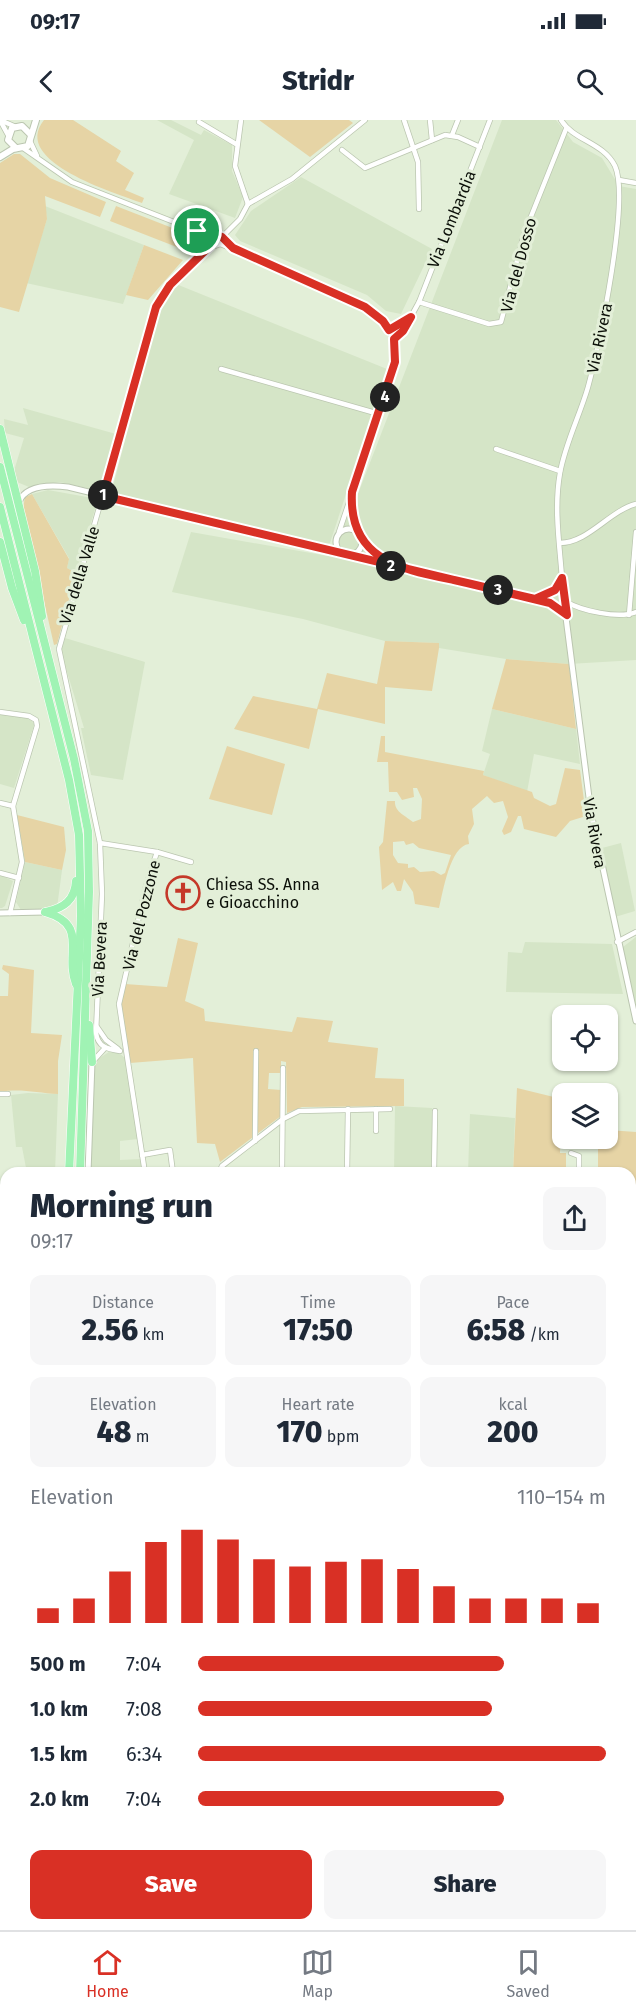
<!DOCTYPE html>
<meta charset="utf-8">
<style>
body{margin:0;font-family:"Fira Sans",sans-serif;background:#f6f6f7;color:#1f2937;height:100vh;display:flex;flex-direction:column;font-size:22px;white-space:nowrap}
*{box-sizing:border-box;margin:0}
p{font-size:20px;color:#747a83}
.icon{flex:none;width:33px;height:33px;fill:none;stroke:currentColor;stroke-width:2;stroke-linecap:round;stroke-linejoin:round}
.map{position:relative;flex:1;overflow:hidden}
.side{position:absolute;left:0px;top:1047px;width:636px;height:764px;display:flex;flex-direction:column;background:#fff;border-radius:18px 18px 0 0;box-shadow:0 2px 4px #0004}
.side>*{flex:none}
.buttons{position:absolute;left:552px;top:885px;display:grid;gap:12px}
.buttons a{display:grid;place-items:center;width:66px;height:66px;border-radius:12px;background:#fff;box-shadow:0 2px 4px #0004;font-size:30px}
.pin{position:absolute;display:grid;place-items:center;width:51px;height:51px;color:#fff;margin:-26px;border:3px solid #fff;border-radius:50%;box-shadow:0 2px 6px #0007}
.km{position:absolute;width:30px;height:30px;margin:-15px;border-radius:50%;background:#222;color:#fff;font-size:16px;line-height:30px;text-align:center}
.round{display:grid;place-items:center;flex:none;width:63px;height:63px;border-radius:12px;background:#f6f6f7}
.headline{display:flex;align-items:center;justify-content:space-between;height:102px;padding:0 30px}
h1{font-size:33px;font-weight:800;line-height:45px}
.figures{display:grid;grid-template-columns:repeat(3,1fr);gap:9px;height:102px;padding:6px 30px}
.figures div{display:grid;align-content:center;border-radius:12px;background:#f6f6f7;text-align:center}
.figures b{font-size:30px;font-weight:800}
.figures small{font-size:16px;font-weight:400}
.figures p{font-size:16px}
.chart{height:168px;padding:12px 30px}
.chart p{display:flex;justify-content:space-between}
.chart svg{width:100%;height:108px;margin-top:6px;stroke:#d93025;stroke-width:6}
.cta{display:flex;gap:12px;margin-top:auto;padding:12px 30px}
.cta a{flex:1;height:69px;border-radius:12px;background:#d93025;color:#fff;font-size:24px;font-weight:800;line-height:69px;text-align:center}
.cta a+a{background:#f6f6f7;color:#1f2937}
ul{padding:0 30px;list-style:none;font-size:20px}
li{display:grid;grid-template-columns:96px 72px 1fr;align-items:center;height:45px}
li i{height:15px;border-radius:8px;background:#d93025}
.status{display:flex;justify-content:space-between;align-items:center;height:42px;padding:0 30px;background:#fff;direction:ltr}
.status svg{height:16px;fill:currentColor}
header{display:flex;justify-content:space-between;align-items:center;height:78px;padding:0 30px;background:#fff;font-size:27px;font-weight:800}
.tab-bar{display:flex;justify-content:space-around;align-items:center;height:84px;border-top:2px solid #e0e1e3;background:#fff;font-size:16px;color:#747a83}
.tab-bar a{display:grid;justify-items:center;gap:3px}
.tab-bar .on{color:#d93025}
.map>svg:first-child{display:block}
.built{fill:#d5e5c7}
.green{fill:#e6d4a5;fill-rule:evenodd}
.lines{fill:none;stroke-linecap:round;stroke-linejoin:round}
.stream{stroke:#5eaf95;stroke-width:1.5}
.minor-casing{stroke:#bbc6b0;stroke-width:6}
.tertiary-casing{stroke:#bbc6b0;stroke-width:7}
.secondary-casing{stroke:#bbc6b0;stroke-width:8}
.trunk-casing{stroke:#fff;stroke-width:9}
.minor{stroke:#fff;stroke-width:4.5}
.tertiary{stroke:#fff;stroke-width:5}
.secondary{stroke:#fff;stroke-width:6}
.trunk{stroke:#a0f3b4;stroke-width:8}
.rail-casing{stroke:#40463b;stroke-width:4}
.rail{stroke:#e3efd8;stroke-width:1.5;stroke-dasharray:4.5;stroke-linecap:butt}
.route-casing{stroke:#fff;stroke-width:12}
.route{stroke:#d93025;stroke-width:8}
.labels{text-anchor:middle;stroke-width:6;stroke-linejoin:round;paint-order:stroke}
.street-label{font-size:16px;fill:#0c1009;stroke:#e3efd8}
.poi-label{font-size:16px;fill:#0c1009;stroke:#e3efd8;text-anchor:start}
</style>
<div class="status"><b>09:17</b><svg viewBox="0 0 49 12"><path d="M0 12V9h3v3zM5 12V6h3v6zM10 12V3h3v9zM15 12V0h3v12zM26 1h20v11H26zM47 4h2v5h-2z"/></svg></div>
<header><svg class="icon" aria-label="back" viewBox="0 0 24 24"><path d="M15 5l-7 7 7 7"/></svg>Stridr<svg class="icon" aria-label="search" viewBox="0 0 24 24"><circle cx="10" cy="10" r="6"/><path d="M15 15l6 6"/></svg></header>
<div class="map">
<svg width="636" height="1810" viewBox="0 0 636 1810">
<rect width="100%" height="100%" fill="#e3efd8"/>
<g class="built">
<polygon points="157,0 171,0 201,15 204,10 232,25 232,51 243,77 235,98 169,74 194,20"/>
<polygon points="502,0 556,0 573,22 602,38 619,66 636,69 636,540 569,544 506,539 439,528 438,523 385,521 303,499 172,472 191,412 328,436 356,379"/>
<polygon points="301,57 432,129 401,194 386,191 367,175 240,121 235,115 251,91"/>
<polygon points="45,86 144,125 123,184 26,163 47,99"/>
<polygon points="176,164 387,249 330,423 323,425 111,374 156,202 167,177"/>
<polygon points="23,288 116,314 101,371 60,362 29,367 17,362 13,354 24,318 5,313 4,299 28,305"/>
<polygon points="48,370 98,379 76,453 67,448 69,438 32,374"/>
<polygon points="65,518 145,542 123,660 91,655 81,608 84,608 61,532"/>
<polygon points="492,589 576,609 580,644 534,634 527,672 483,655 490,634 482,631"/>
<polygon points="0,594 24,597 32,601 34,605 14,668 0,664"/>
<polygon points="621,723 635,791 615,797 602,728"/>
<polygon points="25,742 62,750 57,788 21,790 16,782"/>
<polygon points="0,755 13,761 5,786 2,788 0,788"/>
<polygon points="636,817 636,887 623,827"/>
<polygon points="525,822 612,824 623,874 506,872 508,832 522,833"/>
<polygon points="109,932 119,933 125,938 138,1019 120,1021 120,1040 141,1039 143,1053 91,1053 94,949 98,939"/>
<polygon points="28,973 58,974 55,1053 27,1053 22,1027 16,1027 11,975"/>
<polygon points="395,986 432,988 432,1053 394,1053"/>
<polygon points="470,994 515,998 513,1053 468,1053"/>
<polygon points="6,1189 6,1259 0,1258 0,1190"/>
<polygon points="0,1616 6,1616 6,1804 27,1805 27,1810 0,1810"/>
<polygon points="276,1805 371,1805 372,1810 277,1810"/>
</g>
<g class="green">
<path d="M44,0h29l48,31 -5,10 18,12 -9,17 19,8 -2,5c-26,-10 -132,-41 -98,-83z"/>
<polygon points="259,0 349,0 353,3 310,37"/>
<polygon points="14,34 20,34 50,58 106,82 100,97 45,76 47,99 19,192 0,187 0,43"/>
<polygon points="116,86 193,116 199,122 187,131 110,101"/>
<polygon points="144,125 183,140 148,180 126,175"/>
<polygon points="32,374 69,439 67,448 76,453 57,524 54,525 23,389 25,377"/>
<polygon points="385,521 439,523 439,528 432,571 385,567 385,604 318,589 309,629 234,609 253,576 317,589 327,553 377,564"/>
<polygon points="506,539 569,544 576,609 492,589"/>
<path d="M381,616h4v16l99,19 -1,4 49,17 2,6 16,8 6,-2 9,-36 15,2 6,46 -16,5 -14,16 -32,-8 -3,-13h-3l-7,16 -7,3 -2,-4 6,-14 -5,-16 -9,2 -7,-7 -15,13 2,15 -6,12 1,8c-19,2 -26,48 -30,64l-24,-4 -2,-12 -9,-13 -3,12h-4l-4,-9 -11,8 -3,-43 4,-5 4,-41h8c-1,11 11,15 18,21l8,-3 1,-20 -5,-11h-4l1,9 -12,3 -5,-8h-8l-1,-30h-11zM404,721l2,4 7,-2 6,5 32,7 -6,18 -4,2 -7,-4 -14,1 -6,-5 -6,1v-4l-10,-1 -5,-8v-13z"/>
<polygon points="227,626 285,644 272,695 209,679"/>
<polygon points="17,695 64,707 66,730 62,750 25,742"/>
<polygon points="178,818 198,823 185,881 204,889 205,901 292,912 297,897 333,901 328,922 378,928 375,958 404,959 404,986 302,987 287,993 286,942 281,941 281,953 269,953 268,969 281,970 281,996 220,1042 215,1024 197,1023 193,938 130,943 121,885 125,864 167,867"/>
<path d="M3,845l31,5 -3,63 31,2 -4,26v33c-21,-1 -38,-6 -58,-2v-96h8l1,-22 -7,-5z"/>
<polygon points="517,968 562,979 560,1033 566,1033 566,1053 513,1053"/>
<polygon points="608,1010 636,1012 636,1227 630,1213 630,1053 598,1053 598,1019 608,1018"/>
<polygon points="0,1318 6,1351 6,1574 0,1574"/>
<polygon points="630,1329 636,1345 636,1453 630,1454"/>
<polygon points="277,1804 278,1810 134,1810 133,1805"/>
</g>
<g class="lines">
<polyline class="stream" points="0,1550 6,1550"/>
<defs>
<g id="minor">
<polyline points="0,0 16,7"/>
<polyline points="241,0 235,46 248,84"/>
<polyline points="404,0 418,42 419,89"/>
<polyline points="430,0 432,20"/>
<path d="M561,0c13,21 42,22 54,46 15,34 -16,181 -27,221 -8,28 -23,57 -28,86 -7,39 1,80 3,119"/>
<polyline points="1,2 8,15"/>
<polyline points="199,2 236,24"/>
<polyline points="452,15 458,0"/>
<polyline points="30,21 37,36"/>
<polyline points="23,28 72,62 197,111 216,116"/>
<polyline points="342,30 365,48 445,15 458,17 480,27"/>
<polyline points="619,60 636,63"/>
<polyline points="248,84 292,59 365,0"/>
<polyline points="222,117 210,117 207,124 215,126 223,123 222,117 240,99 248,84"/>
<polyline points="220,124 270,143 374,193 383,201 394,219 395,242 390,261 339,412"/>
<polyline points="419,182 489,204 501,202 524,114 566,9"/>
<polyline points="389,210 408,200"/>
<polyline points="394,219 403,211 419,182 490,0"/>
<polyline points="221,249 379,294"/>
<polyline points="496,329 560,351"/>
<polyline points="352,378 352,393 358,412"/>
<path d="M560,423c28,0 49,-32 76,-39"/>
<polyline points="555,469 562,458"/>
<path d="M565,481c16,10 54,18 71,11"/>
<polyline points="629,495 636,412"/>
<polyline points="0,592 29,596 36,600 37,606 13,686 22,742 10,793"/>
<polyline points="0,683 13,686"/>
<polyline points="100,723 59,529 156,187 170,165 210,126"/>
<polyline points="0,753 19,758"/>
<polyline points="617,822 636,812"/>
<polyline points="97,907 106,920 118,929"/>
<path d="M120,931c-13,-2 -22,-4 -24,-18l6,-139 -2,-51 57,9 34,10"/>
<polyline points="94,940 105,928"/>
<polyline points="0,974 8,974"/>
<polyline points="376,1011 376,989"/>
<polyline points="255,1021 256,931"/>
<polyline points="571,1033 579,1036 579,1053"/>
<polyline points="142,1035 170,1030 173,1053"/>
<polyline points="145,1053 119,884 146,766 157,732"/>
<polyline points="219,1053 222,1046 283,999 299,991 390,989"/>
<polyline points="282,1053 283,948"/>
<polyline points="347,1053 348,989"/>
<polyline points="434,1053 435,991"/>
<polyline points="0,1304 6,1334"/>
<polyline points="630,1312 636,1310"/>
<polyline points="630,1512 636,1511"/>
<polyline points="374,1804 375,1810"/>
<polyline points="507,1804 507,1810"/>
<polyline points="62,1810 62,1804"/>
<polyline points="615,1810 617,1804"/>
</g>
<g id="tertiary">
<path d="M19,382c7,-18 32,-17 49,-15l274,67"/>
<circle cx="349" cy="422" r="13"/>
<polyline points="362,419 377,434 393,444"/>
<polyline points="353,435 550,483"/>
<circle cx="557" cy="478" r="8"/>
<polyline points="564,482 591,693 636,901"/>
<polyline points="0,793 45,792"/>
<polyline points="88,1053 92,942"/>
<polyline points="630,1088 636,1087"/>
<polyline points="0,1134 6,1134"/>
<polyline points="0,1165 6,1165"/>
</g>
<g id="secondary">
<polyline points="16,28 8,20 12,8 22,6 31,15"/>
<polyline points="0,37 13,29 28,26 36,0"/>
</g>
<g id="trunk">
<polyline points="0,309 35,451 42,496"/>
<polyline points="0,347 74,639 88,711 89,772 80,1053"/>
<polyline points="0,387 69,660 79,715 81,796 69,1053"/>
<polyline points="0,422 12,468 24,500"/>
<path d="M45,792c45,13 19,41 31,72"/>
<path d="M46,792c18,-4 29,-12 30,-31"/>
<polyline points="89,905 92,942"/>
<polyline points="43,1810 43,1804"/>
<polyline points="52,1810 52,1804"/>
</g>
</defs>
<use href="#minor" class="minor-casing"/>
<use href="#tertiary" class="tertiary-casing"/>
<use href="#secondary" class="secondary-casing"/>
<use href="#trunk" class="trunk-casing"/>
<use href="#minor" class="minor"/>
<use href="#tertiary" class="tertiary"/>
<use href="#secondary" class="secondary"/>
<use href="#trunk" class="trunk"/>
<defs>
<g id="rail">
<polyline points="630,1608 636,1608"/>
<polyline points="0,1609 6,1609"/>
</g>
</defs>
<use href="#rail" class="rail-casing"/>
<use href="#rail" class="rail"/>
</g>
<g class="lines">
<defs>
<path id="route" d="M197,111l13,15 -40,39 -14,22 -53,189 447,107 17,12 -5,-37 -7,12 -20,9c-27,-6 -54,-13 -81,-19 -53,-11 -106,-20 -102,-88l43,-130 -1,-23 9,-8 8,-14 -22,13 -6,-9 -18,-14 -132,-59 -11,-11 -25,-6"/>
</defs>
<use href="#route" class="route-casing"/>
<use href="#route" class="route"/>
</g>
<defs>
<symbol id="church-ring" viewBox="-11 -11 22 22"><circle r="9.5" fill="#e3efd8" stroke="#c53829" stroke-width="1.5"/><path d="M-1.2-6h2.4v3.5h3.3v2.4h-3.3V6h-2.4V-.1h-3.3v-2.4h3.3Z" fill="#c53829"/></symbol>
</defs>
<g fill-rule="evenodd">
<use href="#church-ring" x="164" y="754" width="38" height="38"/>
</g>
<g class="labels">
<g class="street-label">
<text transform="translate(451 99) rotate(-68)" y="6">Via Lombardia</text>
<text transform="translate(518 145) rotate(-75)" y="6">Via del Dosso</text>
<text transform="translate(599 218) rotate(-78)" y="6">Via Rivera</text>
<text transform="translate(79 455) rotate(-73)" y="6">Via della Valle</text>
<text transform="translate(595 713) rotate(80)" y="6">Via Rivera</text>
<text transform="translate(141 795) rotate(-76)" y="6">Via del Pozzone</text>
<text transform="translate(99 839) rotate(-87)" y="6">Via Bevera</text>
</g>
<g class="poi-label">
<text x="206" y="770">Chiesa SS. Anna<tspan x="206" dy="18">e Gioacchino</tspan></text>
</g>
</g>
</svg>
<div class="buttons">
<a><svg class="icon" aria-label="locate" viewBox="0 0 24 24"><circle cx="12" cy="12" r="6"/><path d="M12 2v4M12 18v4M2 12h4M18 12h4"/></svg></a>
<a><svg class="icon" aria-label="layers" viewBox="0 0 24 24"><path d="M12 4l9 5-9 5-9-5zM3 14l9 5 9-5"/></svg></a>
</div>
<div class="pin" style="left:197px;top:111px;background:#1e9e55"><svg class="icon" aria-label="arrive" viewBox="0 0 24 24"><path d="M6 21V4h12l-3 4 3 4H6"/></svg></div>
<b class="km" style="left:103px;top:375px">1</b>
<b class="km" style="left:391px;top:446px">2</b>
<b class="km" style="left:498px;top:470px">3</b>
<b class="km" style="left:385px;top:277px">4</b>
<section class="side">
<div class="headline"><div><h1>Morning run</h1><p>09:17</p></div><a class="round"><svg class="icon" aria-label="share" viewBox="0 0 24 24"><path d="M12 15V3M7 8l5-5 5 5M5 13v7h14v-7"/></svg></a></div>
<div class="figures">
<div><p>Distance</p><b>2.56<small> km</small></b></div>
<div><p>Time</p><b>17:50</b></div>
<div><p>Pace</p><b>6:58<small> /km</small></b></div>
</div>
<div class="figures">
<div><p>Elevation</p><b>48<small> m</small></b></div>
<div><p>Heart rate</p><b>170<small> bpm</small></b></div>
<div><p>kcal</p><b>200</b></div>
</div>
<div class="chart"><p><span>Elevation</span>110–154 m</p>
<svg viewBox="0 0 160 44" preserveAspectRatio="none"><path d="M5 44V38M15 44V34M25 44V23M35 44V11M45 44V6M55 44V10M65 44V18M75 44V21M85 44V19M95 44V18M105 44V22M115 44V29M125 44V34M135 44V34M145 44V34M155 44V36"/></svg>
</div>
<ul>
<li><b>500 m</b>7:04<i style="width:75%"></i></li>
<li><b>1.0 km</b>7:08<i style="width:72%"></i></li>
<li><b>1.5 km</b>6:34<i style="width:100%"></i></li>
<li><b>2.0 km</b>7:04<i style="width:75%"></i></li>
</ul>
<div class="cta"><a>Save</a><a>Share</a></div>
</section>
</div>
<nav class="tab-bar">
<a class="on"><svg class="icon" aria-label="home" viewBox="0 0 24 24"><path d="M3 11l9-7 9 7M6 9v11h12V9"/></svg>Home</a>
<a><svg class="icon" aria-label="map" viewBox="0 0 24 24"><path d="M3 6l6-2 6 2 6-2v14l-6 2-6-2-6 2zM9 4v14M15 6v14"/></svg>Map</a>
<a><svg class="icon" aria-label="saved" viewBox="0 0 24 24"><path d="M7 4h10v16l-5-4-5 4z"/></svg>Saved</a>
</nav>
